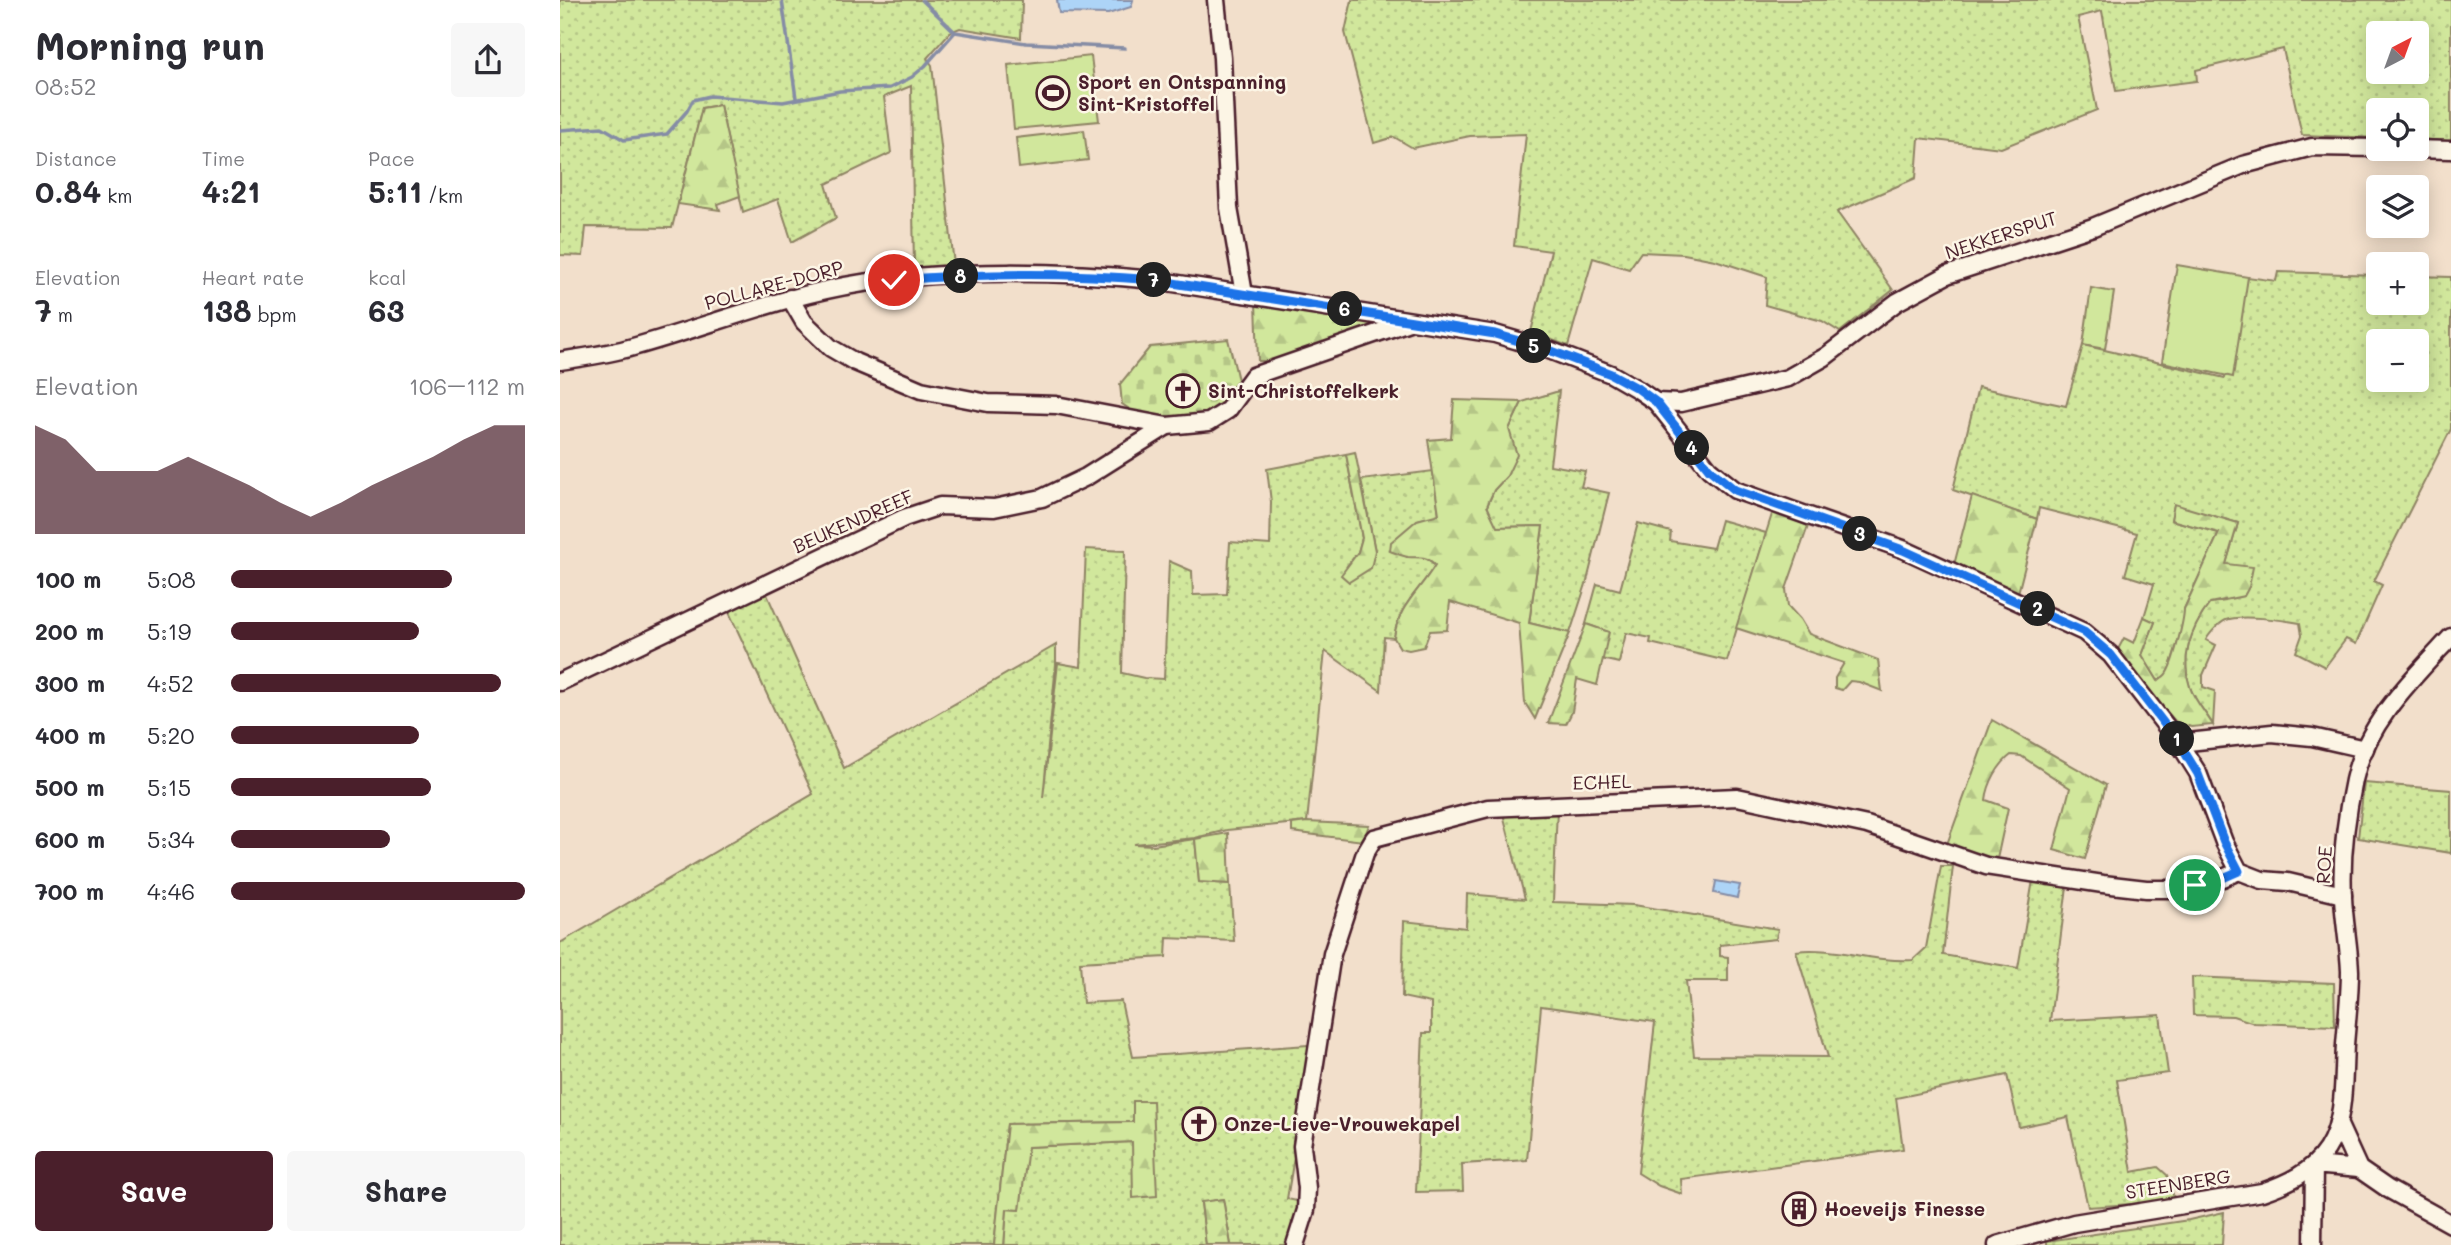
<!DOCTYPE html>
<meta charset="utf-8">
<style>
body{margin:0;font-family:Mali,sans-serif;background:#f7f7f7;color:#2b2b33;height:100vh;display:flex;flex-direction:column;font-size:26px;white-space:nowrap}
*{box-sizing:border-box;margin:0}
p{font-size:23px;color:#7c7c81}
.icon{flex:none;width:38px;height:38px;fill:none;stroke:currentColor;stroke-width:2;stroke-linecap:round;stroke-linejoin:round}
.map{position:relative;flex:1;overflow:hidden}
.sheet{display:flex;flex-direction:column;background:#fff;width:560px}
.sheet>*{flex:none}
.needle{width:46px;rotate:41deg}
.controls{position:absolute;left:1806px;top:21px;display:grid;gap:14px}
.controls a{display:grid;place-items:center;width:63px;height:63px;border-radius:7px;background:#fff;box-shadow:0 4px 18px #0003;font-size:35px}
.pin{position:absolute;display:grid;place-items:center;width:60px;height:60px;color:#fff;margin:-30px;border:4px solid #fff;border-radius:50%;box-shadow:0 2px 7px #0007}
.km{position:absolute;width:35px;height:35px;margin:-18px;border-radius:50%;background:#222;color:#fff;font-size:19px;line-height:35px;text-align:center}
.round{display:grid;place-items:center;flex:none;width:74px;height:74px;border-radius:7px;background:#f7f7f7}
.summary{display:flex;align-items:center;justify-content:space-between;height:119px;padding:0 35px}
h1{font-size:38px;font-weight:700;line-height:52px}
.metrics{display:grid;grid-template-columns:repeat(3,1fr);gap:10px;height:119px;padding:7px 35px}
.metrics div{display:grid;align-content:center}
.metrics b{font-size:30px;font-weight:700}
.metrics small{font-size:19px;font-weight:400}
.metrics p{font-size:19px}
.chart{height:196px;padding:14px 35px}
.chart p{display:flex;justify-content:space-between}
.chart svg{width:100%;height:126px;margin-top:7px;fill:#4a1f2b;opacity:.7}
.action{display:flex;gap:14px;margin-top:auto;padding:14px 35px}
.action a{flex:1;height:80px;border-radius:7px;background:#4a1f2b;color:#fff;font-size:28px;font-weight:700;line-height:80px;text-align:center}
.action a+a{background:#f7f7f7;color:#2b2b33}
ul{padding:0 35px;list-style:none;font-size:23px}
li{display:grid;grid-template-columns:112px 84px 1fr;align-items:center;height:52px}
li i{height:18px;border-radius:9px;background:#4a1f2b}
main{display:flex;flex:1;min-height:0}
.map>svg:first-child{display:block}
.grass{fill:url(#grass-dots);stroke:#8e8364;stroke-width:2;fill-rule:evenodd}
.forest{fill:url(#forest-firs);stroke:#8e8364;stroke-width:2}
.cemetery{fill:url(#cemetery-stones);stroke:#8e8364;stroke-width:2}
.garden{fill:#d1e79c;stroke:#8e8364;stroke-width:2}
.water{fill:#add4f7;stroke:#858ca5;stroke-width:2}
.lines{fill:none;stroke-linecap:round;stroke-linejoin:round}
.stream{stroke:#858ca5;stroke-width:3.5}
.minor-casing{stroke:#4a1f2b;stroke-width:21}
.minor{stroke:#fcf5e5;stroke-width:16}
.route-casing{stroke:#fff;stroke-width:14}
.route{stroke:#1a73e8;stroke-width:9}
.labels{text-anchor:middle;stroke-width:5;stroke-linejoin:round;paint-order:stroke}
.poi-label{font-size:19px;font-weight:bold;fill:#4a1f2b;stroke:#fcf5e5;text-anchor:start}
.street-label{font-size:19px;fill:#4a1f2b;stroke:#fcf5e5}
</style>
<main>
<section class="sheet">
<div class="summary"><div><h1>Morning run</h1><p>08:52</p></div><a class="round"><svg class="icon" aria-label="share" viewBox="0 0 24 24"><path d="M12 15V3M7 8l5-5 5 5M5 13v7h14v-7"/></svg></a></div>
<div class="metrics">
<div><p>Distance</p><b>0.84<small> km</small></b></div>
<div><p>Time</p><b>4:21</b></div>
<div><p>Pace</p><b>5:11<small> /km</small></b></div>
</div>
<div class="metrics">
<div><p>Elevation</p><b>7<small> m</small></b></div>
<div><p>Heart rate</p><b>138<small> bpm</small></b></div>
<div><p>kcal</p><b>63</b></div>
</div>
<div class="chart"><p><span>Elevation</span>106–112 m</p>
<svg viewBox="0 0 160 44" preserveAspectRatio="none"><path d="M0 44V6L10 11L20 22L30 22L40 22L50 17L60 22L70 27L80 33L90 38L100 33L110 27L120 22L130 17L140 11L150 6L160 6V44z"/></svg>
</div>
<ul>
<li><b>100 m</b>5:08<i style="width:75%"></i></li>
<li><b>200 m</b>5:19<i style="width:64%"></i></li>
<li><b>300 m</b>4:52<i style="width:92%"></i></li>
<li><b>400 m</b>5:20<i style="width:64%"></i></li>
<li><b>500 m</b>5:15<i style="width:68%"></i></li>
<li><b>600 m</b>5:34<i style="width:54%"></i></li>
<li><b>700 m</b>4:46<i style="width:100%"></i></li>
</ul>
<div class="action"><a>Save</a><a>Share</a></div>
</section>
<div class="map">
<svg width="1891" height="1245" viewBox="0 0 1891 1245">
<defs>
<pattern id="grass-dots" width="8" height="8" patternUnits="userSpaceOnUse" patternTransform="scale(1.75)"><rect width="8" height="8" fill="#d1e79c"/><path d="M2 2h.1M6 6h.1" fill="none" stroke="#b5c687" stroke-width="1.8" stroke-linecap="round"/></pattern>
<pattern id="forest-firs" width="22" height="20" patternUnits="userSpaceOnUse" patternTransform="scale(1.75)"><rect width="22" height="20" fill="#d1e79c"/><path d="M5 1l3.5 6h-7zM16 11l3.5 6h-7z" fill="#b5c687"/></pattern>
<pattern id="cemetery-stones" width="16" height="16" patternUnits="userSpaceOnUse" patternTransform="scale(1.75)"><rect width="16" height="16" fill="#d1e79c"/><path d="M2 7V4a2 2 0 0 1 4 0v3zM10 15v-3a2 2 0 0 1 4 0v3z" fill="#b5c687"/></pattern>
</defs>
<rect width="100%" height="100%" fill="#f2dfcb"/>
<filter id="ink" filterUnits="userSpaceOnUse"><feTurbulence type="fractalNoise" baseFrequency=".0143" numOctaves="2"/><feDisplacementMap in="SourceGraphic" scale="14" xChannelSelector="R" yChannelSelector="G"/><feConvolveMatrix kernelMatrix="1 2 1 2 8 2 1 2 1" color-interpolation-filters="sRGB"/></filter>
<g filter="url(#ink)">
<g class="grass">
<polygon points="0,0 462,0 461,38 400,28 390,32 367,58 372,65 394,265 354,268 351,86 324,97 331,153 266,184 276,218 232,242 218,199 183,212 160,105 142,108 112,228 26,227 23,256 0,255"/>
<path d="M792,0h1099v141l-34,-2v-29h-39v28l-76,-3 -19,-86 -87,21 1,11 -81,10 -14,-80 -24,6 19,93 -96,38 -82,-10 -3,40 -79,34 56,78 -53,42 -18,-11 -57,-16 2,-28 -52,-17 -31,-6 -43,-2 -12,17 -36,-11 -25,88 -37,-14 20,-81 -37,-5 12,-112 -56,2 -57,12 -19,-11 -20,6 -29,-111zM1818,33h39v39h-39z"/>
<path d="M1718,272l100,3v28h39v-27l34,1v152l-77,152 8,4 -26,59 -10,-5 -21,28 -29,-15 6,-17 -2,-12c-16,-3 -60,-9 -74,-3 -7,3 -17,14 -20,20l10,5 -13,30v12l12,4 -2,34c-7,-12 -19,-25 -23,-38 -10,-30 2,-60 20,-84l15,-2 1,-37 12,-41 -64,-18 -3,15 48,13 -35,76v13l-14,45 -4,8 -8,6 -16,-26 13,-33 -11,-5 10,-33 -29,-9 12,-42 -98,-25 -2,11 -84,-29 25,-103 88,19 17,-61 142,33 23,-101 28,4zM1818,341h39v39h-39z"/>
<polygon points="999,391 990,465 1025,471 1021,487 1049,493 1027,581 1010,633 969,623 983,526 936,527 927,506 934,490 947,476 951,440 949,429 962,402"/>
<path d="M786,454l16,84 -4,14 -12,15 29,-16 -14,-71 72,-9 6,44 -22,5 -10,37c12,-1 19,-1 28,8 -16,27 -37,40 -41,73l-10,-1 -3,54 -56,-40 -18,171 -80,8 -32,8 -61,6 19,1 42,-6 4,43 31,2 4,57 -67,-3 -1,19 -86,5 3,41 38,-2 12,56 175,-12 5,6 -12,43 -1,28 -13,77 15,3 -14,43h-57l-8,-46 -22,4 5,42h-202l3,-36 13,1 7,-63 106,-5v56l20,-97 -20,1 1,20 -127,2 -13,121h-434v-302l253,-149 -85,-184 38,-18 78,176 212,-123v19l-13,134 15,-135 23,4 5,-118 39,2 -3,122 22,5 20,1 5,-118 23,10 1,24 34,-1 3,-52 40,3 1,-43 -4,-33z"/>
<polygon points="1161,520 1206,533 1167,661 1090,643 1091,638 1066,633 1059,663 1041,659 1048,632 1026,624 1037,584 1060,590 1078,523 1111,532 1110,541 1153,548"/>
<polygon points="1804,783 1891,790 1891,853 1798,838"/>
<path d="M997,809l-4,93 81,3 144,24 -2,10 -56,6v11l8,1v24h-42l8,75 134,1 -32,-106c39,-5 78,12 117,9l13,-12 15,-82h12l-10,89 75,13 15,-88 34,6 -17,135 110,-6 8,58 -51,7 15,92 26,-5 9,8 8,26 -87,6 -20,-90 -49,10 -12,-52 -111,23 7,51 -222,30 1,15 -23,-8 -21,-13 17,-151 -114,-16 -14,154 -65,4 1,27 -47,1 7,-159h8v-30l-29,-6 2,-76 62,7 1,-34 58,5 -22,-85z"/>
<polygon points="1632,977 1774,983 1775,1026 1694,1023 1673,1016 1633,1015"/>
<polygon points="1664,1212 1662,1245 1487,1245 1487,1238 1488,1241 1629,1220"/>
</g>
<g class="forest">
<polygon points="160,105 180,196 158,204 160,210 118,204 142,108"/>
<polygon points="696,302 811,320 814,324 812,328 710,361 698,361"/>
<path d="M894,400l68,2 -13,27 8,26 -10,21 -13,14 -7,16 10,21 46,-1 -14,97 41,10 -35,86 -10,-16 -6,-80 -69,-21 -3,28 -17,1 -6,16 -15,3 -9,-2 -6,-10c4,-33 25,-46 41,-73 -9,-10 -16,-7 -27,-8 -6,-1 -12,-4 -18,-6l1,-9 26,-22 22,-6 -11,-74 23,-2z"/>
<polygon points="795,452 815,551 811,568 789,582 781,575 798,552 802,538 786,454"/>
<polygon points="1412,496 1477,519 1458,593 1394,565"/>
<path d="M1614,504l64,19 -12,41 27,3 -4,20 -5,9 -34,7c-18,24 -30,54 -20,84 4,13 16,26 23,38l-22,2 -16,-6 -59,-68 8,-15 10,5 10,-26 11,5 -13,33 16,26c1,-2 7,-5 8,-7 7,-9 18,-54 18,-65l35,-76 -48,-13z"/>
<polygon points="1213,511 1248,526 1226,589 1228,606 1240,619 1249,634 1318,660 1322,691 1299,682 1290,681 1282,690 1275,688 1275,678 1284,663 1176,628"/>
<polygon points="1026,624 1049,632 1037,685 1017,679 1012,712 1006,724 988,723"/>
<path d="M1432,720l114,65 -21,74 -31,-9 16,-62 -49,-32 -10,-1c-13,10 -23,28 -25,45l22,8 -11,51 -51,-12z"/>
<polygon points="747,822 809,825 803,841 732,832 732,824"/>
<polygon points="668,833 670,884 639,882 635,839"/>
<polygon points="573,1101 593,1101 597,1196 573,1198 572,1142 468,1147 460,1210 447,1209 444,1245 434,1245 447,1124 573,1122"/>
<polygon points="663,1199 671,1245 646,1245 641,1202"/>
</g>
<path class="cemetery" d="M668,339l12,49 -21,26c-32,3 -70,12 -97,-10l-2,-20 30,-37z"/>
<g class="garden">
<polygon points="531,56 539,121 454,129 448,65"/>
<polygon points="524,130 528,160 459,168 456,138"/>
<polygon points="1617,265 1688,277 1673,377 1602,362"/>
<polygon points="1531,288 1554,292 1545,349 1523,345"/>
</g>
<g class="water">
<polygon points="497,0 573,0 571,7 548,14 499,13"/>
<polygon points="1156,881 1180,885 1177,898 1154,893"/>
</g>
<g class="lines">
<g class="stream">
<polyline points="222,0 236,98"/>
<polyline points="362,0 395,32 466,43 565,48"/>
<polyline points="0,130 42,127 64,140 107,134 127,111 133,100 150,96 223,102 280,91 330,88 352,77 365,66 395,32"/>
</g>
<defs>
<g id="minor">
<polyline points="656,0 662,58 669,208 684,294"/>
<polyline points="1852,149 1891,150"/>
<polyline points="230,298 244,322 271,348 295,362 361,390 428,403 496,405 607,426 649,422 668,410 693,376 849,322"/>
<path d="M0,361c24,-4 49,-7 73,-14 76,-21 151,-52 230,-64 91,-14 199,-12 291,-3l341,54 54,16 62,24 26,15 19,13 53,67 26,21 168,59 181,83 27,23 68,88 19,30 26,69 15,29 23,9 26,2 55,13"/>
<polyline points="1096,402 1121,403 1228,378 1265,357 1337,302 1387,275 1533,227 1683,165 1752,147 1818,148"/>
<polyline points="0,682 344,518 380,506 434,508 482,498 526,477 607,426"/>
<polyline points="1619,743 1712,733 1752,737 1805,749"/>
<polyline points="1778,1123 1799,1169 1828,1189 1891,1224"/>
<polyline points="735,1245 746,1210 747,1188 742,1146 772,954 805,853 814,838 928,808 1177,797 1307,825 1426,866 1543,884 1586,889 1609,889 1663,878 1679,871"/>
<path d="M1437,1245l77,-22 188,-31c26,-9 50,-20 65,-43 19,-30 16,-71 18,-104 2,-25 5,-50 5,-74 -1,-25 -6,-50 -7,-74 -2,-38 3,-80 11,-117 12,-57 59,-102 97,-143"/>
<polyline points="1753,1245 1754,1165 1799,1169"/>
</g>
</defs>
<use href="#minor" class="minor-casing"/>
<use href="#minor" class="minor"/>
</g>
</g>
<g class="lines" filter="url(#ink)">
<defs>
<path id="route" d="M334,280c86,-7 173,-8 260,0l341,54 54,16 62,24 26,14 19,14 53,67 26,21 168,60 181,82 27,23 68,88 19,31 26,68 15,29 -16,7 -28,7"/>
</defs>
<use href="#route" class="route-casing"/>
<use href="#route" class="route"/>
</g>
<defs>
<symbol id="stadium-ring" viewBox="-11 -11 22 22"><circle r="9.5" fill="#fcf5e5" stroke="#4a1f2b" stroke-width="1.5"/><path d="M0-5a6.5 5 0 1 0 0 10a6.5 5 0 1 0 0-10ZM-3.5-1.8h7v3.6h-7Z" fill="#4a1f2b"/></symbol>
<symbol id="church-ring" viewBox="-11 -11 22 22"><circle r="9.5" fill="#fcf5e5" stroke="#4a1f2b" stroke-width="1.5"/><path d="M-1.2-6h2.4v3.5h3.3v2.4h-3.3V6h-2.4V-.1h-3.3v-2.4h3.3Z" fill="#4a1f2b"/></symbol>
<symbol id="building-ring" viewBox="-11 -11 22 22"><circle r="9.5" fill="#fcf5e5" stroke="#4a1f2b" stroke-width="1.5"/><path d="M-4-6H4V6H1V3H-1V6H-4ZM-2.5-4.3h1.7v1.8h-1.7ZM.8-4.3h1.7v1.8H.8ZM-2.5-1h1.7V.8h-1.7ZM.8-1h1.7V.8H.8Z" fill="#4a1f2b"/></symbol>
</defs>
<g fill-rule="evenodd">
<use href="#stadium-ring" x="474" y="74" width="38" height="38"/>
<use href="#church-ring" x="604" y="372" width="38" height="38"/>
<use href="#church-ring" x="620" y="1105" width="38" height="38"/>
<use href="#building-ring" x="1220" y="1190" width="38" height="38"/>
</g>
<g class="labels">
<g class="poi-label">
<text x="518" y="89">Sport en Ontspanning<tspan x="518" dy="22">Sint-Kristoffel</tspan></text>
<text x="648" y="398">Sint-Christoffelkerk</text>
<text x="664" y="1131">Onze-Lieve-Vrouwekapel</text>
<text x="1264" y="1216">Hoeveijs Finesse</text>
</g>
<g class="street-label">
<text transform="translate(1441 235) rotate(-18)" y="7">NEKKERSPUT</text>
<text transform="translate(214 285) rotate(-15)" y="7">POLLARE-DORP</text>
<text transform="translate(293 521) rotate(-24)" y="7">BEUKENDREEF</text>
<text transform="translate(1042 782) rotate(-2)" y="7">ECHEL</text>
<text transform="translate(1764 865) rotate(-86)" y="7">ROE</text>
<text transform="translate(1618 1184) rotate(-9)" y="7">STEENBERG</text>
</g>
</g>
</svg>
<div class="controls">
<a><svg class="needle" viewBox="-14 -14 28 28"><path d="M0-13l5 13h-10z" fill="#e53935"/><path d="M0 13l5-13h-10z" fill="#7c7c81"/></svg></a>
<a><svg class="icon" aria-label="locate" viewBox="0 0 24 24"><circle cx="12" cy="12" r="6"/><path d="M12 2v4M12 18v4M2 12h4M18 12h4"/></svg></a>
<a><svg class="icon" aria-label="layers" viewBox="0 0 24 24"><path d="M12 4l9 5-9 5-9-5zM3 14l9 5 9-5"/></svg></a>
<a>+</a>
<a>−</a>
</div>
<div class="pin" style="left:1635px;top:885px;background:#1e9e55"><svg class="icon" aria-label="arrive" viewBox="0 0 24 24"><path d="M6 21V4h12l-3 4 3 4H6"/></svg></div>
<div class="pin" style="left:334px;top:280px;background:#d93025"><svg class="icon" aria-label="check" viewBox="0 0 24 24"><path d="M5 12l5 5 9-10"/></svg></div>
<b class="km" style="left:1617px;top:739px">1</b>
<b class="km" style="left:1478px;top:609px">2</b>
<b class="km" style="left:1300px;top:534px">3</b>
<b class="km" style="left:1132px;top:448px">4</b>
<b class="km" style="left:974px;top:346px">5</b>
<b class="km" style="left:785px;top:309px">6</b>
<b class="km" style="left:594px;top:280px">7</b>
<b class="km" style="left:401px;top:276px">8</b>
</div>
</main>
